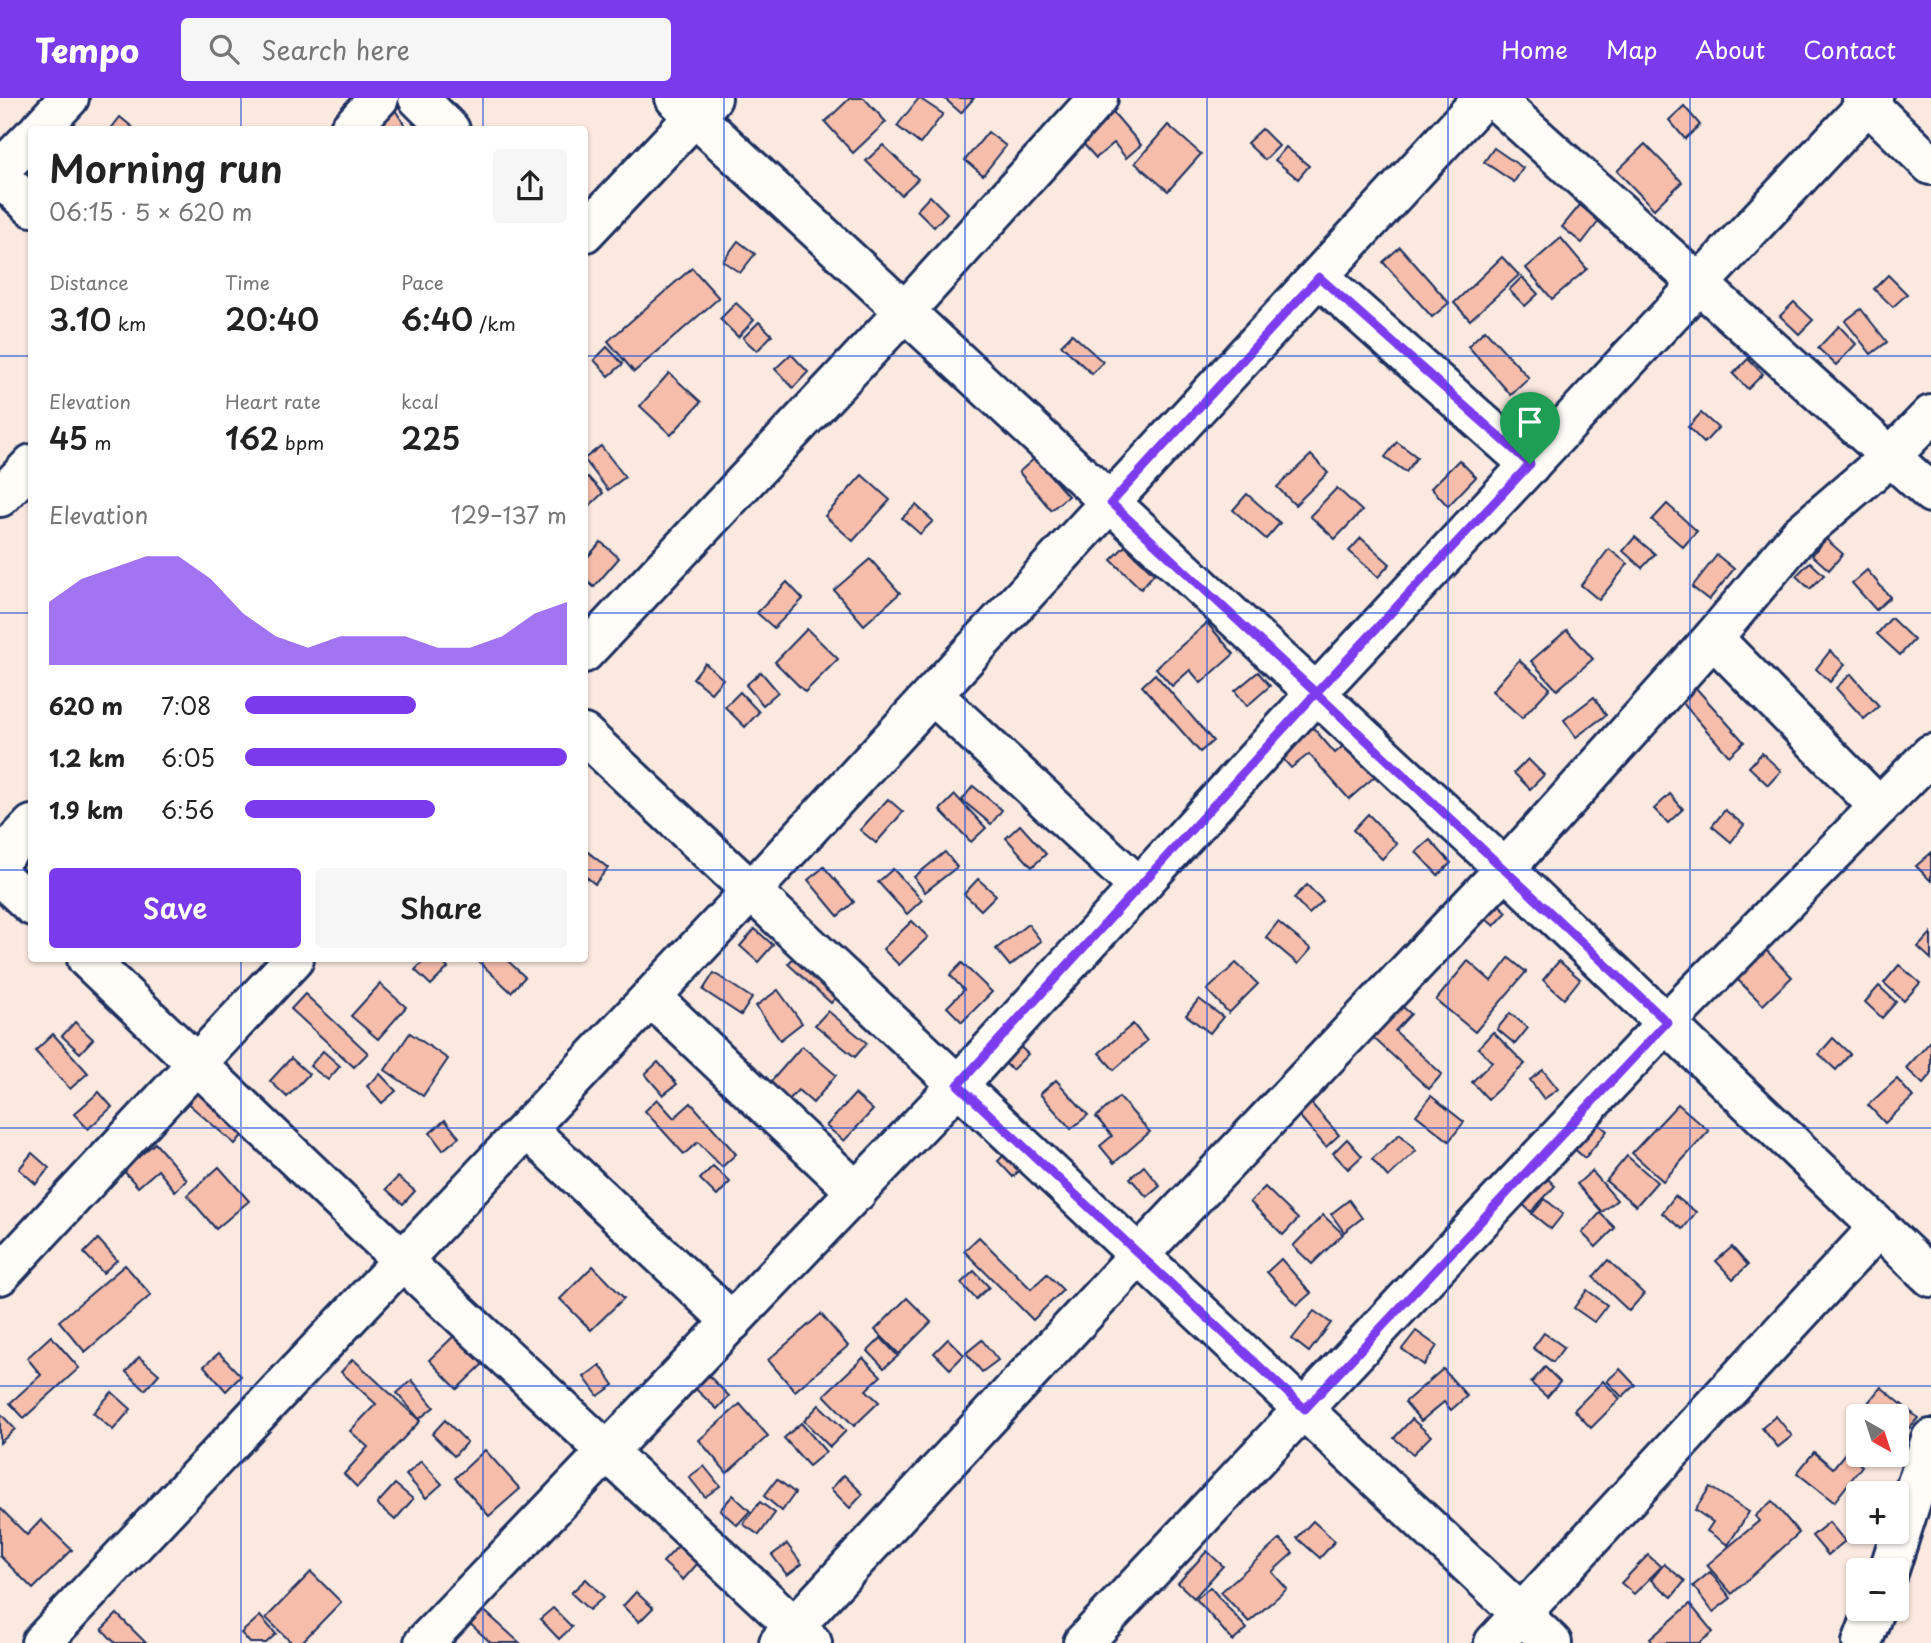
<!DOCTYPE html>
<meta charset="utf-8">
<style>
body{margin:0;font-family:"Playpen Sans",sans-serif;background:#f6f6f6;color:#222;height:100vh;display:flex;flex-direction:column;font-size:26px;white-space:nowrap}
*{box-sizing:border-box;margin:0}
p{font-size:23px;color:#767676}
.icon{flex:none;width:38px;height:38px;fill:none;stroke:currentColor;stroke-width:2;stroke-linecap:round;stroke-linejoin:round}
.map{position:relative;flex:1;overflow:hidden}
.side{position:absolute;left:28px;top:28px;width:560px;height:836px;display:flex;flex-direction:column;background:#fff;border-radius:7px;box-shadow:0 2px 5px #0004}
.side>*{flex:none}
.needle{width:46px;rotate:141deg}
.tools{position:absolute;left:1846px;top:1306px;display:grid;gap:14px}
.tools a{display:grid;place-items:center;width:63px;height:63px;border-radius:7px;background:#fff;box-shadow:0 2px 5px #0004;font-size:35px}
.pin{position:absolute;display:grid;place-items:center;width:60px;height:60px;color:#fff;margin:-72px -30px;border-radius:50% 50% 50% 0;rotate:-45deg;box-shadow:0 0 7px #0007}
.pin .icon{rotate:45deg}
.round{display:grid;place-items:center;flex:none;width:74px;height:74px;border-radius:7px;background:#f6f6f6}
.headline{display:flex;align-items:center;justify-content:space-between;height:119px;padding:0 21px}
h1{font-size:38px;font-weight:600;line-height:52px}
.figures{display:grid;grid-template-columns:repeat(3,1fr);gap:10px;height:119px;padding:7px 21px}
.figures div{display:grid;align-content:center}
.figures b{font-size:30px;font-weight:600}
.figures small{font-size:19px;font-weight:400}
.figures p{font-size:19px}
.chart{height:196px;padding:14px 21px}
.chart p{display:flex;justify-content:space-between}
.chart svg{width:100%;height:126px;margin-top:7px;fill:#7c3aed;opacity:.7}
.action{display:flex;gap:14px;margin-top:auto;padding:14px 21px}
.action a{flex:1;height:80px;border-radius:7px;background:#7c3aed;color:#fff;font-size:28px;font-weight:600;line-height:80px;text-align:center}
.action a+a{background:#f6f6f6;color:#222}
ul{padding:0 21px;list-style:none;font-size:23px}
li{display:grid;grid-template-columns:112px 84px 1fr;align-items:center;height:52px}
li i{height:18px;border-radius:9px;background:#7c3aed}
header{display:flex;align-items:center;gap:42px;box-sizing:border-box;height:98px;padding:0 35px;background:#7c3aed;color:#fff}
header strong{font-size:33px}
nav{display:flex;gap:38px;margin-inline-start:auto;font-size:24px}
.search{width:490px;height:63px;background:#f6f6f6;display:flex;align-items:center;gap:18px;box-sizing:border-box;padding:0 24px;border-radius:7px;color:#767676;font-size:26px}
.map>svg:first-child{display:block}
.building{fill:#f5bdaa;stroke:#1b2f5e;stroke-width:2}
.lines{fill:none;stroke-linecap:round;stroke-linejoin:round}
.street-casing{stroke:#1b2f5e;stroke-width:44}
.street{stroke:#fdfcf7;stroke-width:38}
.route-casing{stroke:#fff;stroke-width:14}
.route{stroke:#7c3aed;stroke-width:9}
.grid{fill:none;stroke:#1d4ed8;stroke-width:2;stroke-opacity:0.55}
</style>
<header>
<strong>Tempo</strong>
<div class="search"><svg class="icon" aria-label="search" viewBox="0 0 24 24"><circle cx="10" cy="10" r="6"/><path d="M15 15l6 6"/></svg>Search here</div>
<nav><a>Home</a><a>Map</a><a>About</a><a>Contact</a></nav>
</header>
<div class="map">
<svg width="1931" height="1545" viewBox="0 0 1931 1545">
<rect width="100%" height="100%" fill="#fbe9e0"/>
<filter id="ink" filterUnits="userSpaceOnUse"><feTurbulence type="fractalNoise" baseFrequency=".0143" numOctaves="2"/><feDisplacementMap in="SourceGraphic" scale="14" xChannelSelector="R" yChannelSelector="G"/><feConvolveMatrix kernelMatrix="1 2 1 2 8 2 1 2 1" color-interpolation-filters="sRGB"/></filter>
<g filter="url(#ink)">
<g class="building">
<polygon points="850,0 864,0 886,24 853,55 825,24"/>
<polygon points="919,0 943,16 920,46 897,28"/>
<polygon points="944,0 974,0 961,15"/>
<polygon points="1684,8 1700,27 1685,41 1669,22"/>
<polygon points="395,12 408,32 386,32 380,22"/>
<polygon points="1112,13 1141,47 1126,60 1114,45 1096,60 1079,41"/>
<polygon points="120,19 136,32 110,32"/>
<polygon points="1168,27 1201,56 1168,93 1135,65"/>
<polygon points="1262,31 1279,48 1265,62 1247,45"/>
<polygon points="988,34 1006,48 983,77 965,62"/>
<polygon points="1645,46 1682,84 1654,111 1617,73"/>
<polygon points="883,47 918,81 901,97 866,63"/>
<polygon points="1286,49 1309,68 1298,81 1275,62"/>
<polygon points="1494,50 1523,70 1514,84 1484,64"/>
<polygon points="930,98 947,115 934,129 917,112"/>
<polygon points="1580,107 1599,123 1582,145 1562,129"/>
<polygon points="1561,140 1587,171 1552,201 1526,170"/>
<polygon points="738,143 755,156 740,175 723,163"/>
<polygon points="1400,149 1449,205 1432,219 1383,164"/>
<polygon points="1502,159 1519,177 1470,222 1454,205"/>
<polygon points="692,170 719,200 634,274 608,243"/>
<polygon points="1888,177 1907,196 1893,209 1874,191"/>
<polygon points="1522,179 1538,196 1525,208 1509,192"/>
<polygon points="1794,204 1813,222 1799,236 1780,218"/>
<polygon points="736,205 754,222 738,239 720,221"/>
<polygon points="1861,211 1887,244 1871,256 1845,223"/>
<polygon points="759,224 772,237 757,253 743,240"/>
<polygon points="1839,228 1856,246 1836,267 1818,250"/>
<polygon points="1485,232 1529,280 1511,297 1468,248"/>
<polygon points="1072,236 1103,264 1092,276 1061,247"/>
<polygon points="607,249 623,266 609,278 594,262"/>
<polygon points="791,256 808,274 793,290 775,271"/>
<polygon points="1748,261 1763,276 1748,291 1733,276"/>
<polygon points="669,275 701,304 671,337 640,308"/>
<polygon points="1701,315 1718,330 1704,345 1688,329"/>
<polygon points="1397,344 1417,359 1406,374 1385,359"/>
<polygon points="601,348 625,379 608,392 584,361"/>
<polygon points="1311,357 1328,375 1295,407 1277,389"/>
<polygon points="1035,360 1068,398 1051,412 1019,374"/>
<polygon points="1459,362 1476,379 1448,408 1431,390"/>
<polygon points="862,377 890,402 853,443 825,418"/>
<polygon points="588,379 603,395 588,409 584,405 584,383"/>
<polygon points="1337,390 1362,413 1335,441 1310,418"/>
<polygon points="1247,396 1280,425 1266,441 1233,412"/>
<polygon points="1667,406 1697,433 1683,449 1652,422"/>
<polygon points="916,407 933,423 920,436 902,420"/>
<polygon points="1635,439 1655,456 1642,470 1623,453"/>
<polygon points="1361,440 1390,466 1378,479 1349,453"/>
<polygon points="1826,441 1843,456 1829,472 1812,457"/>
<polygon points="601,444 619,460 594,489 584,481 584,463"/>
<polygon points="1125,448 1154,476 1141,491 1111,462"/>
<polygon points="1609,451 1628,466 1599,502 1581,487"/>
<polygon points="1717,457 1734,471 1709,502 1692,489"/>
<polygon points="870,461 900,495 864,527 834,492"/>
<polygon points="1810,464 1824,477 1810,491 1796,478"/>
<polygon points="1867,472 1890,499 1876,512 1852,485"/>
<polygon points="787,484 803,501 774,530 757,515"/>
<polygon points="1891,520 1914,542 1900,557 1877,536"/>
<polygon points="1207,525 1234,556 1201,585 1190,572 1172,588 1156,570"/>
<polygon points="807,531 838,561 805,594 775,564"/>
<polygon points="1567,532 1593,561 1557,592 1531,563"/>
<polygon points="1830,553 1845,566 1830,584 1816,571"/>
<polygon points="1519,562 1550,590 1522,620 1492,593"/>
<polygon points="705,565 723,581 711,595 693,580"/>
<polygon points="761,574 778,594 763,607 746,587"/>
<polygon points="1258,574 1270,588 1247,608 1235,593"/>
<polygon points="1155,576 1213,643 1200,654 1142,588"/>
<polygon points="1851,576 1879,608 1864,621 1836,590"/>
<polygon points="1696,590 1744,644 1729,658 1681,603"/>
<polygon points="740,594 759,614 745,629 725,609"/>
<polygon points="1594,599 1606,617 1576,639 1564,622"/>
<polygon points="1309,625 1335,655 1351,641 1380,674 1349,701 1309,656 1291,670 1276,653"/>
<polygon points="1762,655 1781,673 1768,687 1749,669"/>
<polygon points="1528,661 1544,677 1530,691 1514,675"/>
<polygon points="973,688 1002,712 991,726 962,702"/>
<polygon points="1670,696 1683,711 1668,725 1654,711"/>
<polygon points="955,697 986,730 971,744 940,712"/>
<polygon points="888,701 903,714 876,745 860,732"/>
<polygon points="1725,712 1744,727 1731,744 1712,728"/>
<polygon points="1368,716 1397,746 1382,761 1353,732"/>
<polygon points="1020,727 1046,756 1032,769 1006,740"/>
<polygon points="1430,742 1451,765 1438,777 1416,754"/>
<polygon points="588,754 608,770 595,786 584,777 584,758"/>
<polygon points="945,754 957,769 925,794 914,779"/>
<polygon points="1931,755 1931,783 1916,768"/>
<polygon points="824,769 854,804 838,818 808,782"/>
<polygon points="893,771 922,802 907,816 878,784"/>
<polygon points="978,781 996,797 981,812 964,796"/>
<polygon points="1307,787 1323,803 1309,816 1294,800"/>
<polygon points="1482,791 1507,814 1494,828 1469,806"/>
<polygon points="912,823 928,839 899,867 883,851"/>
<polygon points="1278,824 1311,851 1298,866 1266,839"/>
<polygon points="1028,826 1041,843 1010,868 996,851"/>
<polygon points="755,831 773,847 758,864 740,848"/>
<polygon points="1931,835 1931,861 1918,849"/>
<polygon points="801,851 845,889 831,905 788,866"/>
<polygon points="1766,852 1792,879 1763,907 1736,880"/>
<polygon points="1509,860 1526,874 1475,934 1436,902 1468,863 1491,883"/>
<polygon points="426,861 439,861 448,870 431,887 415,872"/>
<polygon points="476,861 506,861 525,879 511,894"/>
<polygon points="1559,863 1580,881 1564,901 1543,882"/>
<polygon points="962,865 992,894 962,924 947,909 964,892 950,877"/>
<polygon points="1236,865 1258,886 1229,915 1207,892"/>
<polygon points="1899,867 1920,885 1904,903 1884,885"/>
<polygon points="714,875 752,900 741,917 703,892"/>
<polygon points="380,886 406,909 378,941 351,918"/>
<polygon points="1879,888 1896,904 1882,920 1865,904"/>
<polygon points="778,892 802,925 780,942 756,908"/>
<polygon points="305,896 368,955 354,969 291,911"/>
<polygon points="1199,901 1223,919 1210,935 1186,917"/>
<polygon points="1395,902 1411,916 1395,933 1442,976 1429,991 1367,934"/>
<polygon points="828,913 867,945 855,959 815,927"/>
<polygon points="1510,915 1528,930 1515,946 1497,931"/>
<polygon points="75,924 93,941 80,955 62,938"/>
<polygon points="1133,926 1147,943 1114,972 1099,955"/>
<polygon points="1493,934 1525,966 1488,1001 1472,984 1492,964 1478,950"/>
<polygon points="410,935 448,961 423,998 385,972"/>
<polygon points="53,936 88,975 70,991 35,953"/>
<polygon points="1833,940 1850,956 1836,972 1819,956"/>
<polygon points="1014,943 1028,956 1012,972 999,959"/>
<polygon points="1931,943 1931,977 1923,986 1906,970"/>
<polygon points="802,948 836,977 813,1005 798,992 787,1004 768,987"/>
<polygon points="323,953 340,968 328,982 310,968"/>
<polygon points="291,960 309,976 287,999 270,983"/>
<polygon points="658,964 677,986 663,997 645,976"/>
<polygon points="1543,972 1558,991 1544,1001 1530,982"/>
<polygon points="380,976 396,993 382,1005 367,988"/>
<polygon points="1897,981 1913,999 1885,1025 1868,1007"/>
<polygon points="1056,982 1088,1017 1071,1031 1040,996"/>
<polygon points="200,987 249,1029 235,1046 186,1004"/>
<polygon points="99,994 112,1009 88,1031 74,1016"/>
<polygon points="855,996 873,1012 844,1043 826,1028"/>
<polygon points="1431,998 1464,1024 1449,1043 1416,1017"/>
<polygon points="1119,999 1150,1034 1114,1065 1100,1048 1112,1038 1096,1019"/>
<polygon points="657,1001 674,1020 691,1005 736,1056 722,1069 698,1044 684,1056 645,1013"/>
<polygon points="1310,1004 1339,1037 1326,1049 1297,1015"/>
<polygon points="1678,1006 1709,1033 1663,1083 1632,1055"/>
<polygon points="445,1022 459,1039 443,1052 430,1035"/>
<polygon points="1594,1022 1607,1033 1585,1060 1572,1049"/>
<polygon points="1400,1036 1416,1053 1388,1079 1372,1061"/>
<polygon points="1347,1041 1362,1058 1348,1071 1333,1055"/>
<polygon points="155,1045 187,1082 175,1093 158,1072 138,1089 123,1072"/>
<polygon points="1014,1047 1029,1063 1013,1079 998,1063"/>
<polygon points="32,1055 49,1070 36,1086 19,1071"/>
<polygon points="1627,1058 1657,1084 1636,1108 1606,1083"/>
<polygon points="713,1068 730,1084 717,1098 700,1081"/>
<polygon points="1144,1068 1160,1088 1147,1099 1130,1080"/>
<polygon points="219,1069 249,1103 216,1131 187,1097"/>
<polygon points="1592,1073 1617,1102 1602,1114 1577,1086"/>
<polygon points="1542,1075 1555,1088 1531,1114 1517,1101"/>
<polygon points="398,1079 415,1093 403,1106 386,1091"/>
<polygon points="1265,1089 1298,1121 1283,1137 1250,1104"/>
<polygon points="1675,1098 1696,1114 1683,1131 1662,1115"/>
<polygon points="1545,1101 1563,1116 1551,1131 1532,1116"/>
<polygon points="1349,1102 1362,1120 1344,1134 1331,1116"/>
<polygon points="1600,1115 1615,1130 1596,1149 1582,1135"/>
<polygon points="1323,1117 1343,1136 1312,1166 1293,1148"/>
<polygon points="979,1139 1031,1191 1047,1176 1063,1192 1033,1222 964,1153"/>
<polygon points="98,1141 117,1162 103,1175 84,1155"/>
<polygon points="1732,1149 1748,1167 1733,1181 1716,1163"/>
<polygon points="1281,1161 1311,1195 1297,1207 1267,1174"/>
<polygon points="1608,1162 1644,1196 1629,1213 1593,1179"/>
<polygon points="125,1167 151,1197 85,1254 59,1223"/>
<polygon points="593,1168 624,1200 591,1232 560,1201"/>
<polygon points="974,1173 989,1189 976,1201 961,1185"/>
<polygon points="1587,1192 1607,1207 1594,1224 1574,1210"/>
<polygon points="907,1200 931,1224 899,1256 875,1232"/>
<polygon points="1314,1213 1331,1225 1309,1254 1292,1241"/>
<polygon points="821,1216 848,1248 795,1293 768,1262"/>
<polygon points="459,1233 487,1262 457,1291 429,1262"/>
<polygon points="1416,1233 1437,1248 1424,1267 1402,1251"/>
<polygon points="1544,1235 1564,1249 1553,1264 1533,1250"/>
<polygon points="51,1238 79,1270 24,1320 10,1305 41,1277 27,1260"/>
<polygon points="881,1240 898,1258 884,1270 868,1253"/>
<polygon points="948,1241 964,1257 950,1271 934,1255"/>
<polygon points="982,1242 998,1262 982,1274 966,1255"/>
<polygon points="219,1255 241,1278 226,1293 204,1268"/>
<polygon points="139,1259 159,1276 145,1292 126,1274"/>
<polygon points="863,1260 881,1278 866,1292 879,1304 854,1328 824,1297"/>
<polygon points="353,1261 420,1323 357,1389 344,1376 368,1349 350,1333 376,1306 341,1274"/>
<polygon points="600,1267 614,1287 598,1298 584,1279"/>
<polygon points="700,1269 729,1298 717,1311 687,1283"/>
<polygon points="1545,1269 1560,1284 1547,1299 1531,1285"/>
<polygon points="1443,1271 1467,1298 1451,1312 1444,1304 1421,1323 1405,1304"/>
<polygon points="1620,1271 1635,1287 1622,1299 1607,1283"/>
<polygon points="412,1282 434,1309 419,1321 397,1295"/>
<polygon points="1603,1283 1620,1301 1591,1330 1574,1312"/>
<polygon points="1881,1289 1918,1320 1904,1336 1897,1331 1897,1318 1881,1318 1867,1306"/>
<polygon points="112,1294 131,1311 113,1332 93,1315"/>
<polygon points="740,1306 768,1338 727,1375 699,1342"/>
<polygon points="819,1307 846,1333 830,1349 804,1323"/>
<polygon points="0,1315 15,1331 0,1345"/>
<polygon points="1776,1318 1792,1338 1778,1349 1762,1330"/>
<polygon points="1412,1321 1431,1338 1413,1356 1394,1340"/>
<polygon points="445,1322 467,1344 454,1358 432,1336"/>
<polygon points="801,1325 826,1354 809,1368 784,1340"/>
<polygon points="485,1352 520,1391 489,1418 455,1380"/>
<polygon points="1814,1354 1833,1370 1846,1354 1862,1368 1834,1404 1797,1375"/>
<polygon points="421,1363 442,1386 426,1400 406,1377"/>
<polygon points="704,1368 720,1388 705,1399 689,1379"/>
<polygon points="844,1377 863,1396 850,1410 831,1391"/>
<polygon points="777,1381 795,1395 782,1413 764,1398"/>
<polygon points="395,1386 413,1401 395,1422 377,1406"/>
<polygon points="1710,1389 1749,1414 1728,1447 1707,1433 1713,1424 1695,1412"/>
<polygon points="733,1397 750,1413 737,1427 720,1412"/>
<polygon points="1772,1403 1799,1435 1732,1496 1707,1467 1759,1423 1755,1418"/>
<polygon points="760,1404 775,1415 759,1437 743,1426"/>
<polygon points="0,1410 27,1437 41,1422 72,1452 33,1491 0,1458"/>
<polygon points="1313,1423 1335,1443 1320,1460 1297,1440"/>
<polygon points="1829,1424 1845,1443 1828,1457 1812,1438"/>
<polygon points="1280,1441 1293,1455 1272,1474 1287,1491 1249,1524 1221,1494"/>
<polygon points="787,1446 802,1466 787,1477 772,1457"/>
<polygon points="679,1447 698,1465 683,1482 663,1464"/>
<polygon points="1207,1453 1223,1468 1194,1500 1178,1485"/>
<polygon points="1648,1457 1661,1469 1634,1496 1621,1485"/>
<polygon points="1664,1466 1685,1483 1672,1499 1651,1482"/>
<polygon points="311,1474 341,1504 301,1545 292,1545 266,1520"/>
<polygon points="1710,1474 1731,1500 1713,1514 1693,1488"/>
<polygon points="586,1481 604,1499 589,1512 571,1495"/>
<polygon points="1210,1489 1247,1531 1233,1543 1196,1501"/>
<polygon points="636,1494 653,1510 639,1524 623,1508"/>
<polygon points="1690,1506 1713,1534 1699,1545 1653,1545 1650,1541"/>
<polygon points="480,1509 520,1545 491,1545 467,1523"/>
<polygon points="553,1510 572,1529 559,1541 540,1521"/>
<polygon points="117,1516 146,1545 115,1545 102,1531"/>
<polygon points="260,1518 276,1536 266,1545 250,1545 241,1535"/>
</g>
<g class="lines">
<defs>
<g id="street">
<polyline points="418,0 450,32"/>
<polyline points="675,0 1505,771 1931,1179"/>
<polyline points="1493,0 1931,395"/>
<polyline points="1862,0 1931,67"/>
<polyline points="39,32 69,0"/>
<polyline points="349,32 379,0"/>
<polyline points="0,72 32,39"/>
<polyline points="0,79 32,109"/>
<polyline points="584,135 712,0"/>
<polyline points="1319,179 1530,367"/>
<polyline points="0,399 32,366"/>
<polyline points="1713,540 1879,709"/>
<polyline points="584,555 906,212 1098,0"/>
<polyline points="933,597 1139,789"/>
<polyline points="584,636 1552,1545"/>
<polyline points="0,761 32,727"/>
<polyline points="0,778 32,808"/>
<polyline points="87,861 403,1163 812,1545"/>
<polyline points="651,899 857,1094"/>
<polyline points="527,1031 732,1224"/>
<polyline points="0,1177 294,861"/>
<polyline points="1889,1472 1931,1341"/>
<polyline points="41,1545 751,793 1483,0"/>
<polyline points="424,1545 958,987 1316,595 1873,0"/>
<polyline points="779,1545 1139,1157 1505,771 1713,540 1799,437 1891,358 1931,317"/>
<polyline points="1083,1545 1667,924 1931,656"/>
<polyline points="1494,1545 1879,1129"/>
<polyline points="1862,1545 1875,1510"/>
</g>
</defs>
<use href="#street" class="street-casing"/>
<use href="#street" class="street"/>
</g>
</g>
<g class="lines" filter="url(#ink)">
<defs>
<polyline id="route" points="1530,366 1319,179 1111,405 1316,595 958,987 1305,1311 1667,924 1316,595 1530,366"/>
</defs>
<use href="#route" class="route-casing"/>
<use href="#route" class="route"/>
</g>
<path class="grid" d="M241,0v32M483,0v32M724,0v1545M965,0v1545M1207,0v1545M1448,0v1545M1690,0v1545M0,258h32M584,258h1347M0,515h32M584,515h1347M0,772h32M584,772h1347M241,861v684M483,861v684M0,1030h1931M0,1288h1931"/>
</svg>
<div class="tools">
<a><svg class="needle" viewBox="-14 -14 28 28"><path d="M0-13l5 13h-10z" fill="#e53935"/><path d="M0 13l5-13h-10z" fill="#767676"/></svg></a>
<a>+</a>
<a>−</a>
</div>
<div class="pin" style="left:1530px;top:366px;background:#1e9e55"><svg class="icon" aria-label="arrive" viewBox="0 0 24 24"><path d="M6 21V4h12l-3 4 3 4H6"/></svg></div>
<section class="side">
<div class="headline"><div><h1>Morning run</h1><p>06:15 · 5 × 620 m</p></div><a class="round"><svg class="icon" aria-label="share" viewBox="0 0 24 24"><path d="M12 15V3M7 8l5-5 5 5M5 13v7h14v-7"/></svg></a></div>
<div class="figures">
<div><p>Distance</p><b>3.10<small> km</small></b></div>
<div><p>Time</p><b>20:40</b></div>
<div><p>Pace</p><b>6:40<small> /km</small></b></div>
</div>
<div class="figures">
<div><p>Elevation</p><b>45<small> m</small></b></div>
<div><p>Heart rate</p><b>162<small> bpm</small></b></div>
<div><p>kcal</p><b>225</b></div>
</div>
<div class="chart"><p><span>Elevation</span>129–137 m</p>
<svg viewBox="0 0 160 44" preserveAspectRatio="none"><path d="M0 44V22L10 14L20 10L30 6L40 6L50 14L60 26L70 34L80 38L90 34L100 34L110 34L120 38L130 38L140 34L150 26L160 22V44z"/></svg>
</div>
<ul>
<li><b>620 m</b>7:08<i style="width:53%"></i></li>
<li><b>1.2 km</b>6:05<i style="width:100%"></i></li>
<li><b>1.9 km</b>6:56<i style="width:59%"></i></li>
</ul>
<div class="action"><a>Save</a><a>Share</a></div>
</section>
</div>
